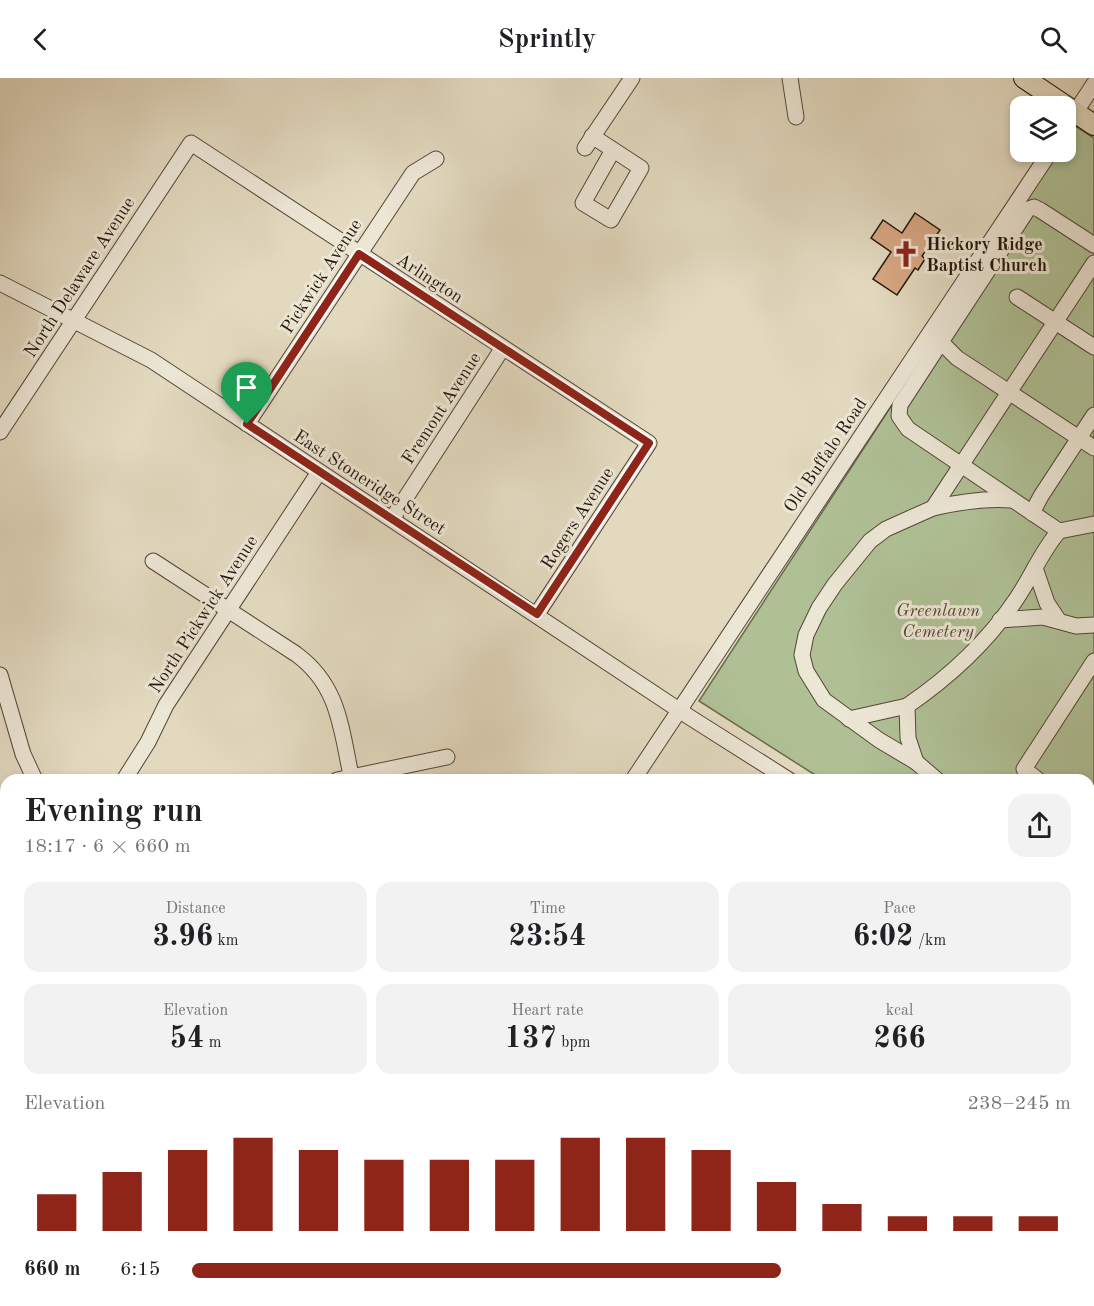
<!DOCTYPE html>
<meta charset="utf-8">
<style>
body{margin:0;font-family:"Old Standard TT",serif;background:#f2f2f2;color:#202124;height:100vh;display:flex;flex-direction:column;font-size:22px;white-space:nowrap}
*{box-sizing:border-box;margin:0}
p{font-size:20px;color:#757577}
.icon{flex:none;width:33px;height:33px;fill:none;stroke:currentColor;stroke-width:2;stroke-linecap:round;stroke-linejoin:round}
.map{position:relative;flex:1;overflow:hidden}
.sheet{position:absolute;left:0px;top:696px;width:1095px;height:532px;display:flex;flex-direction:column;background:#fff;border-radius:18px 18px 0 0;box-shadow:0 3px 9px #0003}
.sheet>*{flex:none}
.fabs{position:absolute;left:1010px;top:18px;display:grid;gap:12px}
.fabs a{display:grid;place-items:center;width:66px;height:66px;border-radius:12px;background:#fff;box-shadow:0 3px 9px #0003;font-size:30px}
.pin{position:absolute;display:grid;place-items:center;width:51px;height:51px;color:#fff;margin:-62px -26px;border-radius:50% 50% 50% 0;rotate:-45deg;box-shadow:0 0 6px #0007}
.pin .icon{rotate:45deg}
.round{display:grid;place-items:center;flex:none;width:63px;height:63px;border-radius:18px;background:#f2f2f2}
.headline{display:flex;align-items:center;justify-content:space-between;height:102px;padding:0 24px}
h1{font-size:33px;font-weight:700;line-height:45px}
.metrics{display:grid;grid-template-columns:repeat(3,1fr);gap:9px;height:102px;padding:6px 24px}
.metrics div{display:grid;align-content:center;border-radius:15px;background:#f2f2f2;text-align:center}
.metrics b{font-size:30px;font-weight:700}
.metrics small{font-size:16px;font-weight:400}
.metrics p{font-size:16px}
.chart{height:168px;padding:12px 24px}
.chart p{display:flex;justify-content:space-between}
.chart svg{width:100%;height:108px;margin-top:6px;stroke:#8f2418;stroke-width:6}
ul{padding:0 24px;list-style:none;font-size:20px}
li{display:grid;grid-template-columns:96px 72px 1fr;align-items:center;height:45px}
li i{height:15px;border-radius:8px;background:#8f2418}
header{display:flex;justify-content:space-between;align-items:center;height:78px;padding:0 24px;background:#fff;font-size:27px;font-weight:700}
.map>svg:first-child{display:block}
.green{fill:#afc095;stroke:#696a4e;stroke-width:1.5}
.building{fill:#d7a782;stroke:#231508;stroke-width:1.5}
.lines{fill:none;stroke-linecap:round;stroke-linejoin:round}
.minor-casing{stroke:#534636;stroke-width:17}
.major-casing{stroke:#231508;stroke-width:22}
.minor{stroke:#ece6d5;stroke-width:15}
.major{stroke:#e2d9bf;stroke-width:20}
.route-casing{stroke:#fff;stroke-width:12}
.route{stroke:#8f2418;stroke-width:8}
.labels{text-anchor:middle;stroke-width:6;stroke-linejoin:round;paint-order:stroke}
.poi-label{font-size:18px;font-weight:bold;fill:#231508;stroke:#ece6d5;text-anchor:start}
.street-label{font-size:18px;fill:#231508;stroke:#ece6d5}
.park-label{font-size:18px;font-style:italic;fill:#4d4832;stroke:#ece6d5}
</style>
<header><svg class="icon" aria-label="back" viewBox="0 0 24 24"><path d="M15 5l-7 7 7 7"/></svg>Sprintly<svg class="icon" aria-label="search" viewBox="0 0 24 24"><circle cx="10" cy="10" r="6"/><path d="M15 15l6 6"/></svg></header>
<div class="map">
<svg width="1094" height="1228" viewBox="0 0 1094 1228">
<rect width="100%" height="100%" fill="#e2d9bf"/>
<filter id="stains"><feTurbulence type="fractalNoise" baseFrequency=".00333" numOctaves="4"/><feColorMatrix values="0 0 0 0 .2 0 0 0 0 .09 0 0 0 0 .02 0 0 0 .5 -.17"/></filter>
<radialGradient id="worn" r=".72"><stop offset=".6" stop-color="#630" stop-opacity="0"/><stop offset="1" stop-color="#630" stop-opacity=".3"/></radialGradient>
<polygon class="green" points="1074,47 1094,60 1094,875 1089,872 1089,702 823,702 699,623 1057,74 1065,74 1065,61"/>
<polygon class="building" points="915,135 940,152 922,178 925,181 918,192 915,190 897,217 873,201 891,174 871,160 883,142 902,155"/>
<g class="lines">
<defs>
<g id="minor">
<polyline points="790,0 796,39"/>
<polyline points="1065,50 1094,6"/>
<polyline points="592,58 641,90 611,142 583,125 613,72"/>
<polyline points="585,70 632,0"/>
<polyline points="1094,167 1040,132 1034,129 1028,131 941,264 957,280 1094,370"/>
<polyline points="0,205 151,282 691,640 789,702"/>
<polyline points="1017,219 1094,269"/>
<polyline points="941,264 900,327 899,338 908,351 1059,453 1094,446"/>
<polyline points="247,346 413,95 436,81"/>
<polyline points="0,354 191,65 649,365 537,536"/>
<path d="M933,430c26,-6 51,-10 78,-8"/>
<polyline points="1032,435 1041,418 1094,337"/>
<polyline points="392,441 502,271"/>
<path d="M153,483l143,93c44,32 45,76 56,126"/>
<polyline points="1035,490 1047,525 1059,543"/>
<polyline points="1000,542 1043,539 1076,548 1094,547"/>
<polyline points="0,597 23,676 35,702"/>
<polyline points="849,641 907,628"/>
<path d="M916,684l-8,-24 -1,-32c41,-28 80,-64 108,-105 16,-23 26,-49 44,-70"/>
<polyline points="124,702 148,664 166,627 319,394"/>
<polyline points="337,702 447,679"/>
<polyline points="633,702 1050,74"/>
<polyline points="937,702 916,684 879,662 824,622 806,593 802,577 806,557 819,530 835,506 870,463 886,451 933,430 1094,185"/>
<polyline points="1038,702 1024,691 1094,583"/>
<polyline points="1089,745 1094,750"/>
<polyline points="0,888 6,879"/>
<polyline points="1089,892 1094,895"/>
<polyline points="1089,1098 1094,1090"/>
<polyline points="757,1222 765,1228"/>
<polyline points="278,1228 282,1222"/>
<polyline points="486,1228 490,1222"/>
<polyline points="671,1228 674,1222"/>
<polyline points="956,1228 966,1222"/>
</g>
<polyline id="major" points="1024,0 1094,47"/>
</defs>
<use href="#minor" class="minor-casing"/>
<use href="#major" class="major-casing"/>
<use href="#minor" class="minor"/>
<use href="#major" class="major"/>
</g>
<g class="lines">
<defs>
<polygon id="route" points="359,176 649,365 537,536 247,346"/>
</defs>
<use href="#route" class="route-casing"/>
<use href="#route" class="route"/>
</g>
<defs>
<symbol id="church-bare" viewBox="-9 -9 18 18"><path d="M-1.2-6h2.4v3.5h3.3v2.4h-3.3V6h-2.4V-.1h-3.3v-2.4h3.3Z" fill="#8f2418" stroke="#ece6d5" stroke-width="2.5" paint-order="stroke"/></symbol>
</defs>
<g fill-rule="evenodd">
<use href="#church-bare" x="887" y="157" width="38" height="38"/>
</g>
<g class="labels">
<g class="poi-label">
<text x="926" y="172">Hickory Ridge<tspan x="926" dy="21">Baptist Church</tspan></text>
</g>
<g class="street-label">
<text transform="translate(321 198) rotate(-57)" y="6">Pickwick Avenue</text>
<text transform="translate(79 199) rotate(-57)" y="6">North Delaware Avenue</text>
<text transform="translate(430 200) rotate(33)" y="6">Arlington</text>
<text transform="translate(441 330) rotate(-57)" y="6">Fremont Avenue</text>
<text transform="translate(825 377) rotate(-56)" y="6">Old Buffalo Road</text>
<text transform="translate(370 404) rotate(33)" y="6">East Stoneridge Street</text>
<text transform="translate(577 440) rotate(-57)" y="6">Rogers Avenue</text>
<text transform="translate(203 536) rotate(-57)" y="6">North Pickwick Avenue</text>
</g>
<g class="park-label">
<text x="938" y="538">Greenlawn<tspan x="938" dy="21">Cemetery</tspan></text>
</g>
</g>
<rect width="100%" height="100%" filter="url(#stains)"/>
<rect width="100%" height="100%" fill="url(#worn)"/>
</svg>
<div class="fabs">
<a><svg class="icon" aria-label="layers" viewBox="0 0 24 24"><path d="M12 4l9 5-9 5-9-5zM3 14l9 5 9-5"/></svg></a>
</div>
<div class="pin" style="left:247px;top:346px;background:#1e9e55"><svg class="icon" aria-label="arrive" viewBox="0 0 24 24"><path d="M6 21V4h12l-3 4 3 4H6"/></svg></div>
<section class="sheet">
<div class="headline"><div><h1>Evening run</h1><p>18:17 · 6 × 660 m</p></div><a class="round"><svg class="icon" aria-label="share" viewBox="0 0 24 24"><path d="M12 15V3M7 8l5-5 5 5M5 13v7h14v-7"/></svg></a></div>
<div class="metrics">
<div><p>Distance</p><b>3.96<small> km</small></b></div>
<div><p>Time</p><b>23:54</b></div>
<div><p>Pace</p><b>6:02<small> /km</small></b></div>
</div>
<div class="metrics">
<div><p>Elevation</p><b>54<small> m</small></b></div>
<div><p>Heart rate</p><b>137<small> bpm</small></b></div>
<div><p>kcal</p><b>266</b></div>
</div>
<div class="chart"><p><span>Elevation</span>238–245 m</p>
<svg viewBox="0 0 160 44" preserveAspectRatio="none"><path d="M5 44V29M15 44V20M25 44V11M35 44V6M45 44V11M55 44V15M65 44V15M75 44V15M85 44V6M95 44V6M105 44V11M115 44V24M125 44V33M135 44V38M145 44V38M155 44V38"/></svg>
</div>
<ul>
<li><b>660 m</b>6:15<i style="width:67%"></i></li>
</ul>
</section>
</div>
